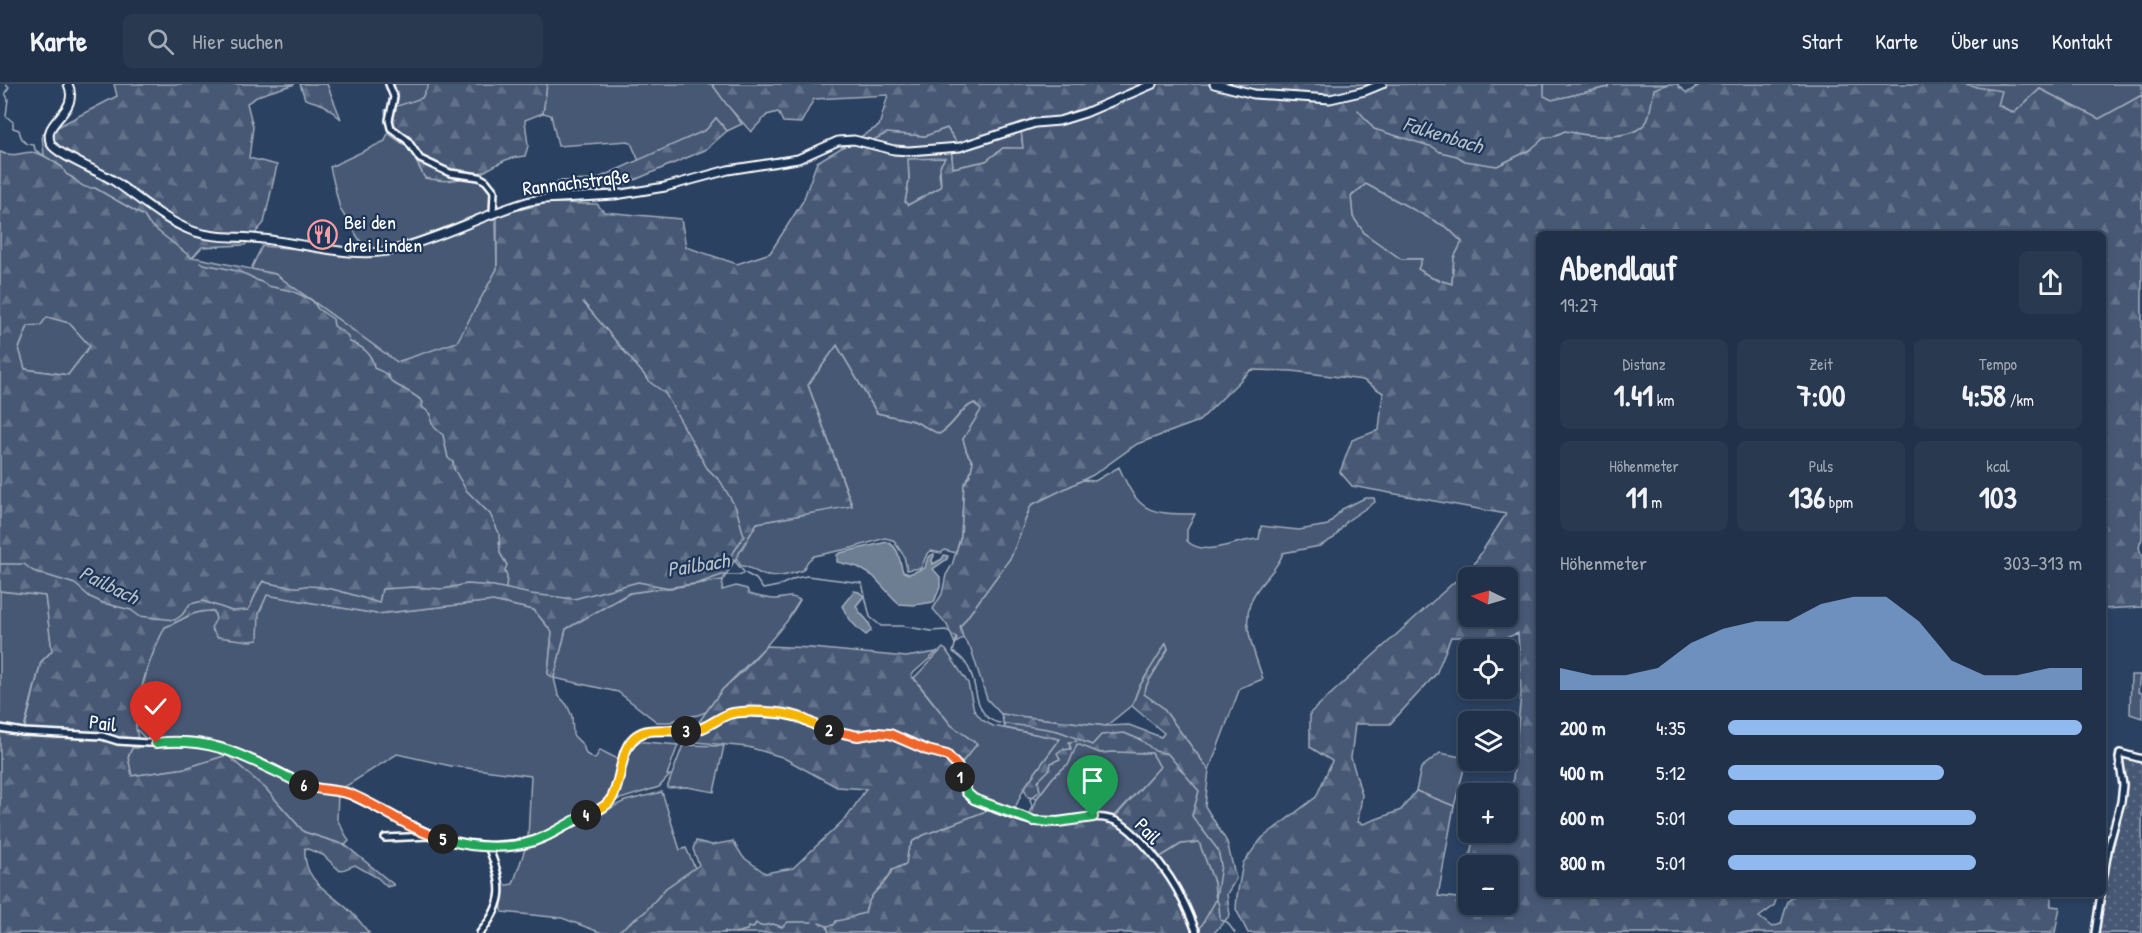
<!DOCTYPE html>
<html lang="de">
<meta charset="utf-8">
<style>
body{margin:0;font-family:"Patrick Hand",sans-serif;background:#283950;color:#f1f3f6;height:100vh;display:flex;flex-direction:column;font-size:22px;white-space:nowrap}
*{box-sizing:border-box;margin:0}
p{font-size:20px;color:#a2a9b4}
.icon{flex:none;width:33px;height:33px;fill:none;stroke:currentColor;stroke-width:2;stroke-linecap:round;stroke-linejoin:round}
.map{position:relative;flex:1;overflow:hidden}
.side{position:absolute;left:1536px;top:147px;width:570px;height:666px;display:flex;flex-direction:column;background:#203149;border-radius:9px;box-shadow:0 3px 9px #0003,0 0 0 2px #3d4c61}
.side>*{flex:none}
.needle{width:39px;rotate:275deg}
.controls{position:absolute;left:1458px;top:483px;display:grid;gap:12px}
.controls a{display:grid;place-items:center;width:60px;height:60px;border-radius:9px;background:#203149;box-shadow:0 3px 9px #0003,0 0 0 2px #3d4c61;font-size:30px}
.pin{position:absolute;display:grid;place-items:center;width:51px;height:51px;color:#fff;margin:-62px -26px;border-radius:50% 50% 50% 0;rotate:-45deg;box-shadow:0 0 6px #0007}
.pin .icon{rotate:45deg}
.km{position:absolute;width:30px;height:30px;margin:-15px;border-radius:50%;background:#222;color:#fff;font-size:16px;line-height:30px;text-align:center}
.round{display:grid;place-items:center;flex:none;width:63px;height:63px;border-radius:9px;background:#283950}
.overview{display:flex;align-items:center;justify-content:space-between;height:102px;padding:0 24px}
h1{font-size:33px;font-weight:800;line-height:45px}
.figures{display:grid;grid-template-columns:repeat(3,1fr);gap:9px;height:102px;padding:6px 24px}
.figures div{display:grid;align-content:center;border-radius:9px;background:#283950;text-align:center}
.figures b{font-size:30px;font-weight:800}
.figures small{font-size:16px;font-weight:400}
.figures p{font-size:16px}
.chart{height:168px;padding:12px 24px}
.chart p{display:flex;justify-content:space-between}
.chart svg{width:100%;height:108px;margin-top:6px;fill:#90b9f0;opacity:.7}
ul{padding:0 24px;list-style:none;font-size:20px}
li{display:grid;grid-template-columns:96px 72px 1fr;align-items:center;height:45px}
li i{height:15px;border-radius:8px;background:#90b9f0}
header{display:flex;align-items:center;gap:36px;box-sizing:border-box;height:84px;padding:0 30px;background:#203149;border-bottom:2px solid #3d4c61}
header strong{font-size:28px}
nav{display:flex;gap:33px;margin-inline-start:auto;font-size:21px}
.search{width:420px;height:54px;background:#283950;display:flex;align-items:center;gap:15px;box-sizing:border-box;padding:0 21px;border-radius:9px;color:#a2a9b4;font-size:22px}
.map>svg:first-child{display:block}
.green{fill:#465975;stroke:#a2acba;stroke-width:1.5}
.forest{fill:url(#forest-firs);stroke:#a2acba;stroke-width:1.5;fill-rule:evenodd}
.garden{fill:url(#garden-dots);stroke:#a2acba;stroke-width:1.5}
.water{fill:#6d7d92;stroke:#a7b1be;stroke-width:1.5}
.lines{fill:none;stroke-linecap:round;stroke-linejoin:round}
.stream{stroke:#a7b1be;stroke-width:1.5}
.minor-casing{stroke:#fff;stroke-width:10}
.tertiary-casing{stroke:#fff;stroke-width:11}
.minor{stroke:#1d3557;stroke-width:5}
.tertiary{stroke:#1d3557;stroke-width:7}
.split-1-casing{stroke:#fff;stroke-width:12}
.split-2-casing{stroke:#fff;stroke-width:12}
.split-3-casing{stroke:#fff;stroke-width:12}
.split-4-casing{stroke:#fff;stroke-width:12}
.split-5-casing{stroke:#fff;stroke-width:12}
.split-6-casing{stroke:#fff;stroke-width:12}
.split-7-casing{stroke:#fff;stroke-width:12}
.split-1{stroke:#22a559;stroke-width:8}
.split-2{stroke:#f0652b;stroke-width:8}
.split-3{stroke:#f5b400;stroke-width:8}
.split-4{stroke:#f5b400;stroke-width:8}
.split-5{stroke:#22a559;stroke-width:8}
.split-6{stroke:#f0652b;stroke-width:8}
.split-7{stroke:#22a559;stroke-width:8}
.labels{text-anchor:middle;stroke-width:4.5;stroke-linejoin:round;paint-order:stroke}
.street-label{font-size:20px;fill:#fff;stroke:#1d3557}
.poi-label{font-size:20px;fill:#fff;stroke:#1d3557;text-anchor:start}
.water-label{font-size:21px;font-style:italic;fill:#b6bec8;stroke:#1d3557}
</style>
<header>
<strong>Karte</strong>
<div class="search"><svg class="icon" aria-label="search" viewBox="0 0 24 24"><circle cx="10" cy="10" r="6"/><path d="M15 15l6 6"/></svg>Hier suchen</div>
<nav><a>Start</a><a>Karte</a><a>Über uns</a><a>Kontakt</a></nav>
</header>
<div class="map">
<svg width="2142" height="849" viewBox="0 0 2142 849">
<defs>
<pattern id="forest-firs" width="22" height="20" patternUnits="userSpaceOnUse" patternTransform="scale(1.5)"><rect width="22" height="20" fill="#465975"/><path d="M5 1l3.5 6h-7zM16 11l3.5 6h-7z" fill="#62728a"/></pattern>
<pattern id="garden-dots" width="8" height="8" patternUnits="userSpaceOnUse" patternTransform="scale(1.5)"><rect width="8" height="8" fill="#465975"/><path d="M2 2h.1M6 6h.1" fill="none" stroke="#62728a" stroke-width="1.8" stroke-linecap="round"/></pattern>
</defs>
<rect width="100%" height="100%" fill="#2a4161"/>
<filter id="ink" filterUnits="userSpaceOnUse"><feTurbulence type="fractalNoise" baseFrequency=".0167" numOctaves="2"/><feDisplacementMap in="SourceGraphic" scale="12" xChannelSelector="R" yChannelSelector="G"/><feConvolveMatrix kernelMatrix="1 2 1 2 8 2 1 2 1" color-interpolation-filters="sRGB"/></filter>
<g filter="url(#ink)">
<g class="green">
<polygon points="393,0 429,0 422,14 396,23"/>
<polygon points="547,0 712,0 742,40 727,47 716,34 706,46 639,77 631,59 629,59 628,57 558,62 551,31 543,29"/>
<polygon points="1544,0 1609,0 1609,3 1552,16 1543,12"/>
<polygon points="1957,0 2142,0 2142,11 2099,35 2040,5 2014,29 1998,21 2001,8"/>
<polygon points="947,44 960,63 965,64 1021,45 1023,65 1003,64 986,77 953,84 951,64 909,67 868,58 887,49 925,52"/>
<path d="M388,49l21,15 16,30c18,-1 54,-9 64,12 3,7 1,20 1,29h6l1,50 -40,74 -60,19 -122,-88 -24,-5 11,-23 107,9 -29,-46 -10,-42 55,-26z"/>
<polygon points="908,74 945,74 939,89 941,103 908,121 905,118 909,96"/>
<polygon points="1366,100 1448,144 1462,158 1454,174 1452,200 1432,194 1418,185 1421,175 1401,175 1365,150 1353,133 1351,113"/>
<polygon points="47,232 70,239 90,262 68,291 25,285 19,265 28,242"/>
<path d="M837,261l40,68 37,8 25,13c15,-7 20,-25 35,-31l8,7 -19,29 4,14 6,9 -3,13 -6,9 -3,52 -5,17 -11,-3 -4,3 -10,-2 -4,3 -6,14 -14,2 -3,-14 -11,-16 -8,-2 -33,10 -38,8 -6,5 -5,9c-14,5 -31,10 -44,3 -7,-3 -10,-7 -18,-7l-5,-8 21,-35 95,-18 -44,-120z"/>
<path d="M1119,383c20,45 28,47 76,47l-8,16v11c19,18 50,-2 72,-2l2,-13 38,4 29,-5 14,-16 23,-11h9l1,4 -28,19 -13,17 -14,8 -37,7c-5,15 -17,24 -26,37 -20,29 -3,59 6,89l-23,9 -31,82 -47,-63 -18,-13 3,-10 21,-35 -2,-5 -27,43 -7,18 -26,21 -105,-12 -14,-15 -16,-50 -8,-11 -3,-11 51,-70 20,-52 51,-25 13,1z"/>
<path d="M723,496l-1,10 14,-4 11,3 2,5c8,2 17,5 26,5 12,0 13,-5 25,1l-13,21 -21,25 -44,44 -16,22 -8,3 -14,2 -14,5h-13l-39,-30 -64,-14 4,17 9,10 5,11 1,19 10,10 3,9 9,5 5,-9 18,9c3,12 -5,32 -12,42l-63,34 -15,4 3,-63 -80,-10 -54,-12 -57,36 -34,-5 -84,-38 -73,-5 -13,-13c3,-36 12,-70 29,-102 19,-7 26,-17 49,-16l2,8 43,-6 8,-18 110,19 116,-13 41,9 18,22 -4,41 6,4 12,-48 64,-36z"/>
<polygon points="0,507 45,511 52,567 41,578 23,648 0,642"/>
<path d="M943,564l3,2 22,33 6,27 8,10 11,6 67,13 -36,49 -11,25c-33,-13 -44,-10 -54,-47l18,-22 -26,-19 -37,-47z"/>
<polygon points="2131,591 2140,591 2138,608 2142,609 2142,634 2130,630"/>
<polygon points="634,657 678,661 667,691 670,691 659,703 614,717 626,671"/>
<polygon points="186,659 220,665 248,675 303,702 338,708 337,735 349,757 345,761 304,748 266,705 227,671 186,684 131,692 128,673 132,664 144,660"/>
<polygon points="1077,659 1100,669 1112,668 1152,669 1160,683 1112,735 1047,736 1030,734 1037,714 1053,693 1069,679"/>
<polygon points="683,661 724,662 714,708 687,703 667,704"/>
<polygon points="1440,669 1467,674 1454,722 1416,707 1421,684"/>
<polygon points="662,708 680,766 686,764 695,784 666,804 645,828 616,849 602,849 562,834 502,828 501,802 513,800 526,762 546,755 625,717"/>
<polygon points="1199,758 1214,798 1216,816 1198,848 1157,775 1181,760"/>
</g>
<g class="forest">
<path d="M114,0h181l-35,11 -13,8 6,24 -4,31 28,7 -13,58 -19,22 -43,2 -9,10 82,17 122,88 60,-20 40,-73v-54l51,-12 49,1 7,8 77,7 5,28 51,17 33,-11 33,-52 14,-39 62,-36 9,-31 -74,4 -13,24 -18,-1 -5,-10 -11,3 -16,17 -24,-27 -15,-21h832v12l8,4 56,-13 1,-3h70l-1,2 9,7 14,-9h256l45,7 -4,14 16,8 26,-24 59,30 43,-24v444c-3,5 -4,11 0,16v52l-39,2v-375h-564v660h239l-4,12 -15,11 13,10 9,-3 7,-23 9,-7h254v12l9,1 -5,26h-807l-12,-24 1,-13 6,-33 19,-25 54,-41 16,-36 -22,-14v-34l164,-149 32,-50 -154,-28 -12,-14 12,-32 27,-10 4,-37 -20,-13 -71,-9 -41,-1 -52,51 -62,23 -44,31 -62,30 -20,52 -51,70 3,11 -8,6 -8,-19 -14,-16 9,-15 4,-19 6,-10 9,-29 3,-52 6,-9 3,-13 -6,-9 -4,-14 18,-29 -7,-7c-15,6 -21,24 -35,31l-25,-13 -37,-8 -40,-68 -29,40 44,121 -95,17 -34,57 -94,13 -63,36 -12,49 -6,-4 4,-42 -18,-22 -41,-9 -116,13 -110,-19 -8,18 -1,27 -8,1 -33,-4 -6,-9 5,-9 -2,-8c-23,-1 -30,9 -49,16 -13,25 -31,72 -29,100 0,5 2,8 2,13l-111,-11 -2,-2 16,-65 11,-11 -7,-55 -45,-5v-439c17,8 27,-6 44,4l-2,-21 75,-39zM947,44l13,19 5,1 56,-19 2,19h-20l-17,13 -33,7 -2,-20 -57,2 -25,-8 18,-9 38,3zM945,74l-5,8 1,21 -33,18 -3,-3 4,-22 -1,-21zM1366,100l82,44 14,14 -8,16 -2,26 -20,-6 -14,-9 4,-10h-21l-36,-25 -12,-17 -2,-21zM47,233l22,6 21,23 -22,29 -43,-6 -6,-21 9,-22 13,-1zM1468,494h40v38h-40zM1518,549l3,60 -13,139 -34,2 -6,31 40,1v38h-40v-5l-30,-3 16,-90 -38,-15 -15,19 -38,14 -5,-2 4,-27 -11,-37 4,-34h35l46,-50 15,-37h11l-1,20 7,-3v-4l11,-1z"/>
<polygon points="300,0 327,0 341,35 324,21 305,15"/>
<path d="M429,0h118l-4,29 -18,7 3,26 -3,10c-20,2 -23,6 -40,15 -4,2 -9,2 -13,4 -19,7 -27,7 -47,3l-16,-30 -21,-15 -3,-23 37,-12z"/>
<polygon points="716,34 727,47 705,66 611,106 551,110 558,97 594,96 706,46"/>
<polygon points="1166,559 1168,565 1147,600 1144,610 1162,623 1209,686 1205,722 1227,758 1236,795 1227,810 1230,831 1214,849 1198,848 1216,816 1214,798 1199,758 1181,760 1157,775 1138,749 1115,733 1160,683 1152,669 1112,668 1100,669 1077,660 1069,679 1053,693 1037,714 1028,713 1024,704 1060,655 1005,644 1001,630 1106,642 1129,641 1161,653 1164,649 1132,622 1139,603"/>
<polygon points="766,562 812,564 906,573 937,568 911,591 951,641 977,660 958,683 961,697 974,715 1034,737 1074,735 1112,736 1129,745 1169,794 1197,849 616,849 645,828 666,804 699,781 693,765 696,757 712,761 733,757 743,773 765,789 793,784 848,732 866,705 837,703 782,673 748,663 685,657 722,606 744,586"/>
<path d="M0,647l101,6 36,7 1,4h-6l-4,9 4,19 54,-8 41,-13 39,34 38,43 41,13 49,40 -7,2 -9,-9 -23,-13 -15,6 -17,-16 -18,-7c-3,35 28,45 48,66 6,6 11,13 16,19h-369z"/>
</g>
<polygon class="garden" points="2122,675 2142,677 2142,849 2099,849 2107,789 2123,725 2125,701"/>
<g class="water">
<path d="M887,458c13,5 12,19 16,30l6,2 16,-6c1,-6 3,-13 9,-14v2l-2,4 1,4 9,-5 2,-4 4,1 -1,3 -14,10 7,8v10l-6,15 -20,3 -15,-1 -26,-28 -15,-9 -21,-5v-7l3,-2z"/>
<path d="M854,507l5,1 5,4 -8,10c4,10 15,13 15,25l-5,4c-10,-7 -19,-18 -24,-29z"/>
</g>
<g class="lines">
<g class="stream">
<path d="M6,0l3,3 -4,6 3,6 -2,17 7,6v6l6,2c2,9 5,15 15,15l1,5 27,17 4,7c13,5 12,15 29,14l49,28 5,8 43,34"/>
<path d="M1358,26l16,19 59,18 7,5 17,4 8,5 32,5 33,-16 14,-12 8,-1 13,-6c21,5 67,12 82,-10 2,-4 6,-26 7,-32l15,-5"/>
<path d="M200,179c19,5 39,6 55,16 4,3 9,3 13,7l24,5 20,9 6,9 15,10 1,7 13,9 3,7c13,5 22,11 24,26 4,2 10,4 13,7 2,3 3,6 6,8 9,5 23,12 30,19l-1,5 9,7v7l4,7 8,7 5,23 5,4 1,7 12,21 24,24 9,19 1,20 7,12 -2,5 2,7 -1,11"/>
<polyline points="583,218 651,299 665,309 707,384 721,398 736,424 744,452 732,471"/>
<polyline points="733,475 744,488"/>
<path d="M0,480h24l9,7 42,13 15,13 13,6 28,7 8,6 36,4 7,-5 8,-11 13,-3 29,10 16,-1c6,-9 8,-20 15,-29 8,4 23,5 33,6 4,1 9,-2 13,-1 24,1 47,10 70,17l3,-14 32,-2 29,2 24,-5 27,2 37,8 43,5 64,-17 32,6 26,-4 26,-9h16l7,-2 11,6 7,10 15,-3 18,-8 11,-2 55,7 8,34 11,9h21l29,5 15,-1 11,8 -4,14c28,16 17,47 33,64 8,8 19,8 30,9 16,2 35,3 50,9 9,3 17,8 26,11l9,-10 23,-2 17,7 14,11 13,3 31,37 -7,25 26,34 3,15 -5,33 3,7 1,15 7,2 8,11"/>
<polyline points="1007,732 1024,738"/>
<polyline points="1028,732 1032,722 1030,715 1040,707 1038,697 1050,685 1051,679 1060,675 1057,669 1061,666 1071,665 1069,658 1077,657"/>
<path d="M819,839l8,3 7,-1 2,-4c11,-1 19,-6 29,-8 6,-26 19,-23 27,-43l14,-6 2,-13 5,-10 11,-6 62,-24h8"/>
<polyline points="827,842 829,849"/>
<polyline points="724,849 725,847 727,849"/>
<polyline points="735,849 747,846 748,843 753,844 756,839 760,842 773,840 782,843 788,838 812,838"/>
</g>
<defs>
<g id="minor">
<polyline points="389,0 394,13 389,36 391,44 407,56 420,75 450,89 479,93 486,97 494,107 493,130"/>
<path d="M0,644l23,4 79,4 16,5 30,2 41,-1 30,5 55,22 32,17 41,7 86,43 29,7 26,3 39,-3 16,-5 59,-30 12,-13 11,-43 12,-16 10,-5h44l12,-3 25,-14 18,-2 36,2 18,4 22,11 35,7 19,-3 14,1 37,16 20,5 11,12 3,14 6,12 6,6c23,10 50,23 75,23 22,0 43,-9 65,-2 24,8 58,56 69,79 6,11 10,23 15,34"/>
<polyline points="385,754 429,752"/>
<polyline points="2103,796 2109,761 2121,718 2123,701 2119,674 2120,669 2142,675"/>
<path d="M480,849c27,-33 23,-48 8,-87"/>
<polyline points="2095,849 2101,810"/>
</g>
<g id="tertiary">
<path d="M68,0c13,29 -28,37 -17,60 6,11 50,28 63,37 25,17 47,37 76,49 23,9 48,6 72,9 41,4 91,20 131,11 46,-11 91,-36 137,-49l13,-2 72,-4 50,-8 63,-17 70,-11 40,-18 16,-1 40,10 15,1 51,-4 75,-24 24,-2 26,-8 68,-29"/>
<polyline points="1214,0 1254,10 1330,15 1365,7 1382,0"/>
</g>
</defs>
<use href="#minor" class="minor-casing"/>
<use href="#tertiary" class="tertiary-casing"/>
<use href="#minor" class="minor"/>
<use href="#tertiary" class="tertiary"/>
</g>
</g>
<g class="lines" filter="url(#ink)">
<defs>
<polyline id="split-1" points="960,693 967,709 974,715 1034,737 1058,738 1093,733"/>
<polyline id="split-2" points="829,646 858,652 876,649 890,650 927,666 947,671 958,683 960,693"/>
<path id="split-3" d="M686,647c20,0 27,-11 43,-17 16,-5 53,-2 70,3 10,4 19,11 30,13"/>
<path id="split-4" d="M586,731c8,-4 18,-6 24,-14 15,-21 6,-64 38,-70 12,-2 26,0 38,0"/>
<path id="split-5" d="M443,755c30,9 72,12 101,-2 14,-6 27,-16 42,-22"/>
<path id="split-6" d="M304,701c15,6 31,4 46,9 32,13 60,36 93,45"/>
<path id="split-7" d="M156,659c62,-7 95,18 148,42"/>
</defs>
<use href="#split-1" class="split-1-casing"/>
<use href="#split-2" class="split-2-casing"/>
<use href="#split-3" class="split-3-casing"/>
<use href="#split-4" class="split-4-casing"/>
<use href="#split-5" class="split-5-casing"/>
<use href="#split-6" class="split-6-casing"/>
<use href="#split-7" class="split-7-casing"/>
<use href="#split-1" class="split-1"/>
<use href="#split-2" class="split-2"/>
<use href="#split-3" class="split-3"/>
<use href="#split-4" class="split-4"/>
<use href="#split-5" class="split-5"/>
<use href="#split-6" class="split-6"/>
<use href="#split-7" class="split-7"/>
</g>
<defs>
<symbol id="restaurant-ring" viewBox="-11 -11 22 22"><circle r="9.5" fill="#1d3557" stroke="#ff9aa2" stroke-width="1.5"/><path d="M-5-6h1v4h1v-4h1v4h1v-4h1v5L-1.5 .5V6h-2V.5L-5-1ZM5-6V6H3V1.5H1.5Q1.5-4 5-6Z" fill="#ff9aa2"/></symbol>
</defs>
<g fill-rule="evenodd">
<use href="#restaurant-ring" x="306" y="134" width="33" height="33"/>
</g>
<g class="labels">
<g class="street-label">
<text transform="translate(576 98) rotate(-7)" y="7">Rannachstraße</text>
<text transform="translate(103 639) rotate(7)" y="7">Pail</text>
<text transform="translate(1148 747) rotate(46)" y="7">Pail</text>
</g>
<g class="poi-label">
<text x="344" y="145">Bei den<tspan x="344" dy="23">drei Linden</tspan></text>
</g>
<g class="water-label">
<text transform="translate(1443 51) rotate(17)" y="7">Falkenbach</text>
<text transform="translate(698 481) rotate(-9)" y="7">Pailbach</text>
<text transform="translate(109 501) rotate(26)" y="7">Pailbach</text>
</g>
</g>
</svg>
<div class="controls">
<a><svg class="needle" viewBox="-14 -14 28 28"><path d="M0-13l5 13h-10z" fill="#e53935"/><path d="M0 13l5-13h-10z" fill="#a2a9b4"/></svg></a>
<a><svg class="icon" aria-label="locate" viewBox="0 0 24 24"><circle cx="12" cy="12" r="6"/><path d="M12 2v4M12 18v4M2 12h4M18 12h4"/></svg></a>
<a><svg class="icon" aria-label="layers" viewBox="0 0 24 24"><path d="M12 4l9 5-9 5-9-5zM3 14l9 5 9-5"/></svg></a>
<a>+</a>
<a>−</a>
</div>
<div class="pin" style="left:1093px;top:733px;background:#1e9e55"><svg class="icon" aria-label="arrive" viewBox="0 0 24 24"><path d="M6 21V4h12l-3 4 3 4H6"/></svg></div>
<div class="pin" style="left:156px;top:659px;background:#d93025"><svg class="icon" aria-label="check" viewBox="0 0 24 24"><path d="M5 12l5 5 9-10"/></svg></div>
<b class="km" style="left:960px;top:693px">1</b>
<b class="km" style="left:829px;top:646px">2</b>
<b class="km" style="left:686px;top:647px">3</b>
<b class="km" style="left:586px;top:731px">4</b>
<b class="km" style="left:443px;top:755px">5</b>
<b class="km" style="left:304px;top:701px">6</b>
<section class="side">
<div class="overview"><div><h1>Abendlauf</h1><p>19:27</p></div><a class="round"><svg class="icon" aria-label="share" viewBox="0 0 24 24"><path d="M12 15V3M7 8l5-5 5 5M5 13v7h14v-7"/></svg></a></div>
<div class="figures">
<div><p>Distanz</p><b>1.41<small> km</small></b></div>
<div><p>Zeit</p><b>7:00</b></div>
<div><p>Tempo</p><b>4:58<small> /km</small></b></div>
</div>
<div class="figures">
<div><p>Höhenmeter</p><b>11<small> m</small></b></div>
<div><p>Puls</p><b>136<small> bpm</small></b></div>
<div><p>kcal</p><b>103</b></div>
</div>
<div class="chart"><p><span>Höhenmeter</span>303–313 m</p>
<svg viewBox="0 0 160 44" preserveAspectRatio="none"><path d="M0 44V35L10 38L20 38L30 35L40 25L50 19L60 16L70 16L80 9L90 6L100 6L110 16L120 32L130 38L140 38L150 35L160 35V44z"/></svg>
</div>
<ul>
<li><b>200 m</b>4:35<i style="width:100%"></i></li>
<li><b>400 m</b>5:12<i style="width:61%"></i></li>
<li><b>600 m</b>5:01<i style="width:70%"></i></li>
<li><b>800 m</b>5:01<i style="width:70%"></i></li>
</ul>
</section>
</div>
